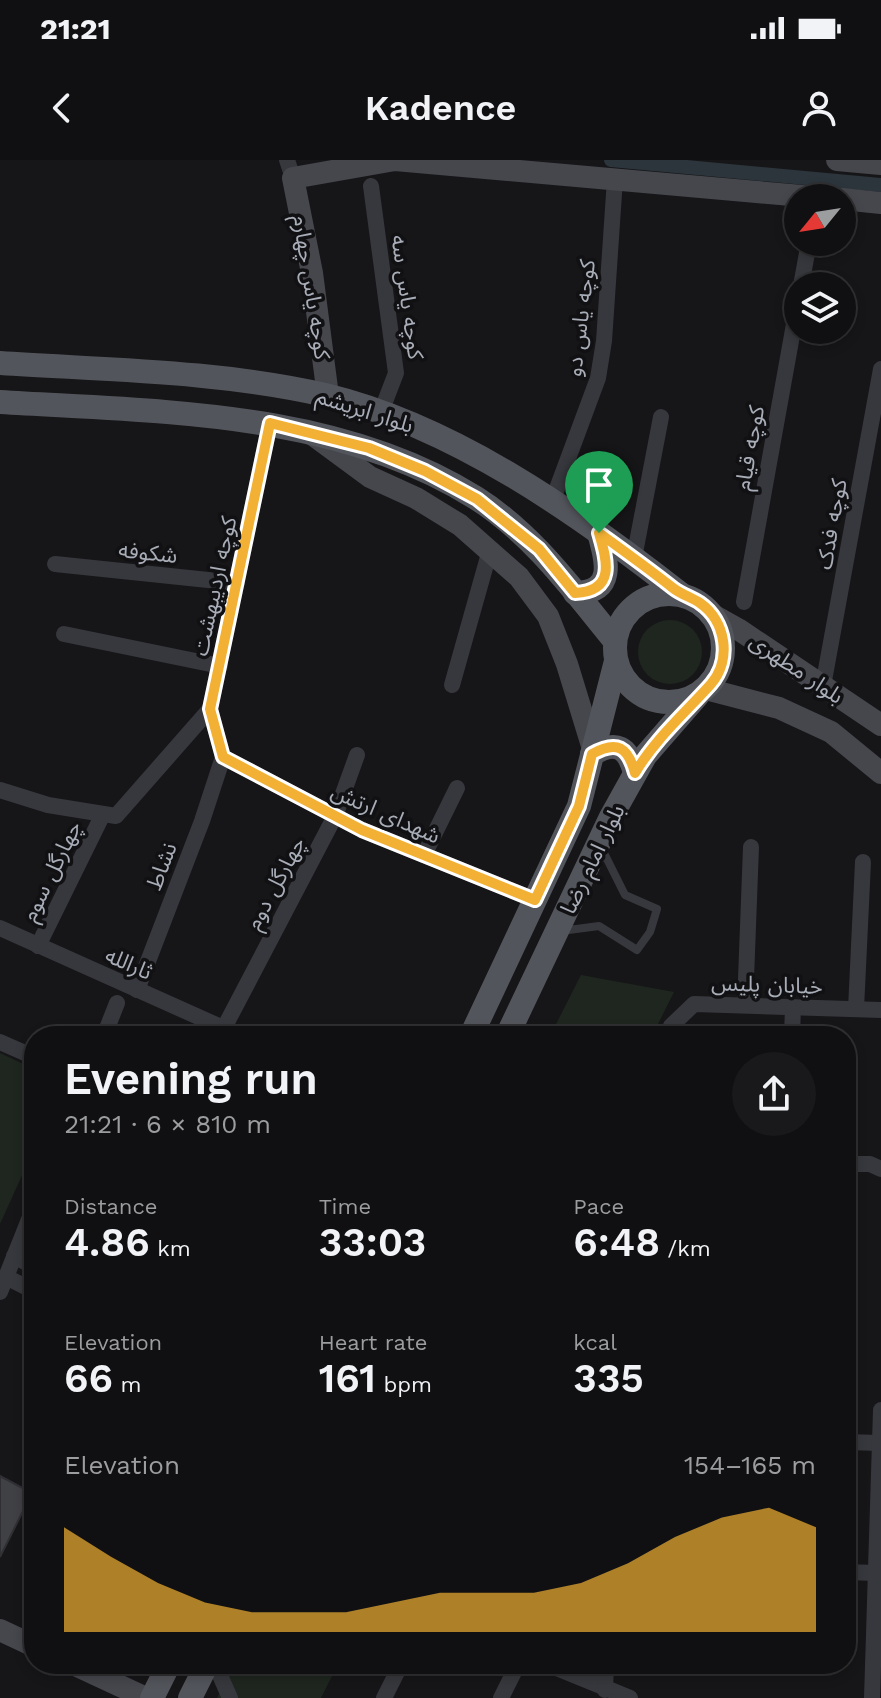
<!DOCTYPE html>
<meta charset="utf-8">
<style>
body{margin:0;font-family:"Work Sans","Noto Sans Arabic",sans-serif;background:#19191b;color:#f1f3f6;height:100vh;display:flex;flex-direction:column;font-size:30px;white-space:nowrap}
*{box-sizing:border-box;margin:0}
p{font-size:26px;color:#9c9d9f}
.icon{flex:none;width:44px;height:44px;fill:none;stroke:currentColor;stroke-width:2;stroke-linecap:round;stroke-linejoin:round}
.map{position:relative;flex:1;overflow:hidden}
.sheet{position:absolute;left:24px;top:866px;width:832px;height:648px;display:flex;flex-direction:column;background:#101012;border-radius:32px;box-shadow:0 4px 12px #0003,0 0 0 2px #303032}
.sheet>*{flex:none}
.needle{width:52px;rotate:240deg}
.fabs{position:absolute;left:784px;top:24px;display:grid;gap:16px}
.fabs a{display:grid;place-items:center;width:72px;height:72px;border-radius:50%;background:#101012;box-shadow:0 4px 12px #0003,0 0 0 2px #303032;font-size:40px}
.pin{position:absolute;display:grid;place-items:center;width:68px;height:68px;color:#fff;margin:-82px -34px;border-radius:50% 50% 50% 0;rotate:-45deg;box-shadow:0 0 8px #0007}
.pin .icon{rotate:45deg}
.round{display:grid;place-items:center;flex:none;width:84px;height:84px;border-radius:42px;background:#19191b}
.summary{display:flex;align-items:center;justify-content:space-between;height:136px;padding:0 40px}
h1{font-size:44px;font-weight:600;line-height:60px}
.metrics{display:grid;grid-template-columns:repeat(3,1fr);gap:12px;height:136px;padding:8px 40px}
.metrics div{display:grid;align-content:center}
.metrics b{font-size:40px;font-weight:600}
.metrics small{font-size:22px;font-weight:400}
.metrics p{font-size:22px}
.chart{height:224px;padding:16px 40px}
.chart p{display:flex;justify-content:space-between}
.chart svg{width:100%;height:144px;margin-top:8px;fill:#f2b134;opacity:.7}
.status{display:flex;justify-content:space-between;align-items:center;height:56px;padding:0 40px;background:#101012;direction:ltr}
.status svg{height:22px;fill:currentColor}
header{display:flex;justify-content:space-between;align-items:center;height:104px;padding:0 40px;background:#101012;font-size:36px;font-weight:600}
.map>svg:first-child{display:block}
.green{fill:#1e261f}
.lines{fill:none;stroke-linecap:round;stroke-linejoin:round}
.canal{stroke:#2c353c;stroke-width:14}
.building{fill:#404145;stroke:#303034;stroke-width:2}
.lane{stroke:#37383d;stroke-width:8}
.street{stroke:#37383d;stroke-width:16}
.secondary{stroke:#45474d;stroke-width:22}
.primary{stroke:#53555c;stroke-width:24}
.route-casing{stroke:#fff;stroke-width:16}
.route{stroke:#f2b134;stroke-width:10}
.labels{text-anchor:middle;stroke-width:7;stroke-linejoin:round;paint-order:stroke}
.street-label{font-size:22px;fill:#a8adb8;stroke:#111113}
</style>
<div class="status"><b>21:21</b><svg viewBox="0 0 49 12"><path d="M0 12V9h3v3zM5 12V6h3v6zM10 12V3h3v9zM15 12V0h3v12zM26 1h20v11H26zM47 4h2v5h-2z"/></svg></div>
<header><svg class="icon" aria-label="back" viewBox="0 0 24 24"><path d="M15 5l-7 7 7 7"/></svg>Kadence<svg class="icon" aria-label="person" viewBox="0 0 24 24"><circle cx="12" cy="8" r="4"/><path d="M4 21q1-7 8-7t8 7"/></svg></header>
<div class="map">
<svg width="881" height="1538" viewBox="0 0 881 1538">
<rect width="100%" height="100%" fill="#161618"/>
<g class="green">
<circle cx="670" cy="492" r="32"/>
<polygon points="581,815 674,832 652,876 550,876"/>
<polygon points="0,893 34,909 34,989 0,1064"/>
<polygon points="234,1504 338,1504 321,1538 217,1538"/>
</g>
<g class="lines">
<polyline class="canal" points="611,0 881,25"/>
</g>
<polygon class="building" points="0,1316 32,1333 0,1397"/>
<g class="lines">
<polyline class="lane" points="561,771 599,766 637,790 650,772 657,749 625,735 602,689"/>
<g class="street">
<polyline points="287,0 293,18"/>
<polyline points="371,26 396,213 381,252"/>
<polyline points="801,126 809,82"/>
<polyline points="552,342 598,218 604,181 615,19"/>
<polyline points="634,398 661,257"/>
<polyline points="55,404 237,423"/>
<polyline points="744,442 798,142"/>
<polyline points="64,474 220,506"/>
<polyline points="452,525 490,390"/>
<polyline points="823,526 881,209"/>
<polyline points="223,597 362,670 535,740"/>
<polyline points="223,597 210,549 270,263"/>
<polyline points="0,630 48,645 116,656 210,549"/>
<polyline points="424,695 457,628"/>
<polyline points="0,768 241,876"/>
<polyline points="38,786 103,654"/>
<polyline points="137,830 202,661 223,597"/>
<polyline points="745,845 751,687"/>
<polyline points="856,849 863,702"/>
<polyline points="224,868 335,656 357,595"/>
<polyline points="104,876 117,843"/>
<polyline points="666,876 671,866 694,844 881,850"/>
<polyline points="792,876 793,847"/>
<polyline points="0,882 34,897"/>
<polyline points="846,1004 870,1004 881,1009"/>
<polyline points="14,1096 34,1107"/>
<polyline points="6,1117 34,1131"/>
<polyline points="0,1132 34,1047"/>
<polyline points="846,1282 880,1283"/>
<polyline points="846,1412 876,1413"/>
<polyline points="215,1504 230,1538"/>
<polyline points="547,1504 630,1538"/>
<polyline points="605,1530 606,1504"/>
<polyline points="384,1538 401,1504"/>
<polyline points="501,1538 518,1504"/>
<polyline points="872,1538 881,1250"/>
</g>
<g class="secondary">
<polyline points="837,0 881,4"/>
<polyline points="842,39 881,43"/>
<polyline points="328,236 312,113 293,18 395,0 825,38"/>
<polyline points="313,275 370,317 416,338 460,365 519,417 548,456 567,504 593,589"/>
<polyline points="713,455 738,469 881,565"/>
<polyline points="706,529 779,548 831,572 881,613"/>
<polyline points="0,1470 34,1486"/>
<polyline points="73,1504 146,1538"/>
</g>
<g class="primary">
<path d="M0,203c108,7 220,8 325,32 129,31 254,119 357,200"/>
<path d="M0,242c159,10 336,8 476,96 57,36 97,92 139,143"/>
<path d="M575,433c41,-1 32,-32 24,-60"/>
<circle cx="669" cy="488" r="54"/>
<path d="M592,594c25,-14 36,-7 43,19"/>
<polyline points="471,876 579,646 616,501"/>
<polyline points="507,876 611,657 645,596 698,535"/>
<polyline points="152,1538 169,1504"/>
<polyline points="190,1538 207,1504"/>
</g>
</g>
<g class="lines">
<defs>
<path id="route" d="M270,263l99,25 56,23 52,28 62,50 36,44c41,-2 32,-32 24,-60 25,18 50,36 74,55 9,7 18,9 27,15 26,18 32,57 11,81 -26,29 -56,55 -76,89 -7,-26 -18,-33 -43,-19l-13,52 -44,94 -173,-70 -139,-73 -13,-48z"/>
</defs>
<use href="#route" class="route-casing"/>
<use href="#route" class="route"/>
</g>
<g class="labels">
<g class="street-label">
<text transform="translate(312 127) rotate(81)" y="8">کوچه یاس چهارم</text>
<text transform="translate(408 137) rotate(82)" y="8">کوچه یاس سه</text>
<text transform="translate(580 158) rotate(-83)" y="8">کوچه یاس دو</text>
<text transform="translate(365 250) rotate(18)" y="8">بلوار ابریشم</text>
<text transform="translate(749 288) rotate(-80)" y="8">کوچه قیام</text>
<text transform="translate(831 364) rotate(-80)" y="8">کوچه فدک</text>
<text transform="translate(148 392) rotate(6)" y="8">شکوفه</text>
<text transform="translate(214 426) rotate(-78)" y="8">کوچه اردیبهشت</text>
<text transform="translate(797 508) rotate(34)" y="8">بلوار مطهری</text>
<text transform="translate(386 653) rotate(24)" y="8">شهدای ارتش</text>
<text transform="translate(592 699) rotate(-64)" y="8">بلوار امام رضا</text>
<text transform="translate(161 706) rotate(-69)" y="8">نشاط</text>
<text transform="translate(51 711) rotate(-64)" y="8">چهارگل سوم</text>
<text transform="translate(275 723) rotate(-62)" y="8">چهارگل دوم</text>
<text transform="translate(129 803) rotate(24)" y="8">ثارالله</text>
<text transform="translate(767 824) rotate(2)" y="8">خیابان پلیس</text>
</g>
</g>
</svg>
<div class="fabs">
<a><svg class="needle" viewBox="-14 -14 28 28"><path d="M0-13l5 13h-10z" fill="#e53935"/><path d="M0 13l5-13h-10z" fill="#9c9d9f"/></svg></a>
<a><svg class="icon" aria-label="layers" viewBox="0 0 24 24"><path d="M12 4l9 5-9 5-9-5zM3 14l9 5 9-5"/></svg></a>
</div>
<div class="pin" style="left:599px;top:373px;background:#1e9e55"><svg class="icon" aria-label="arrive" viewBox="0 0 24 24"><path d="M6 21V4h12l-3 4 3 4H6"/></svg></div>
<section class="sheet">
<div class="summary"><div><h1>Evening run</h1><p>21:21 · 6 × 810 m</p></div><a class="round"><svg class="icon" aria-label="share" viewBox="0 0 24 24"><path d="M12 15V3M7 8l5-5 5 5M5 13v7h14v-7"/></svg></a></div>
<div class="metrics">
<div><p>Distance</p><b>4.86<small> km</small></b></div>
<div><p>Time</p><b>33:03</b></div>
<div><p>Pace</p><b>6:48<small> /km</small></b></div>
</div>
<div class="metrics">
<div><p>Elevation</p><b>66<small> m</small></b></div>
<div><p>Heart rate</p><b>161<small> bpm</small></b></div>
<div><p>kcal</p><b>335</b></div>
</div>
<div class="chart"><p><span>Elevation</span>154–165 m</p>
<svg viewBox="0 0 160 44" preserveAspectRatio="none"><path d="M0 44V12L10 21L20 29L30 35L40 38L50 38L60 38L70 35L80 32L90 32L100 32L110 29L120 23L130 15L140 9L150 6L160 12V44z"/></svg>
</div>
</section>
</div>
